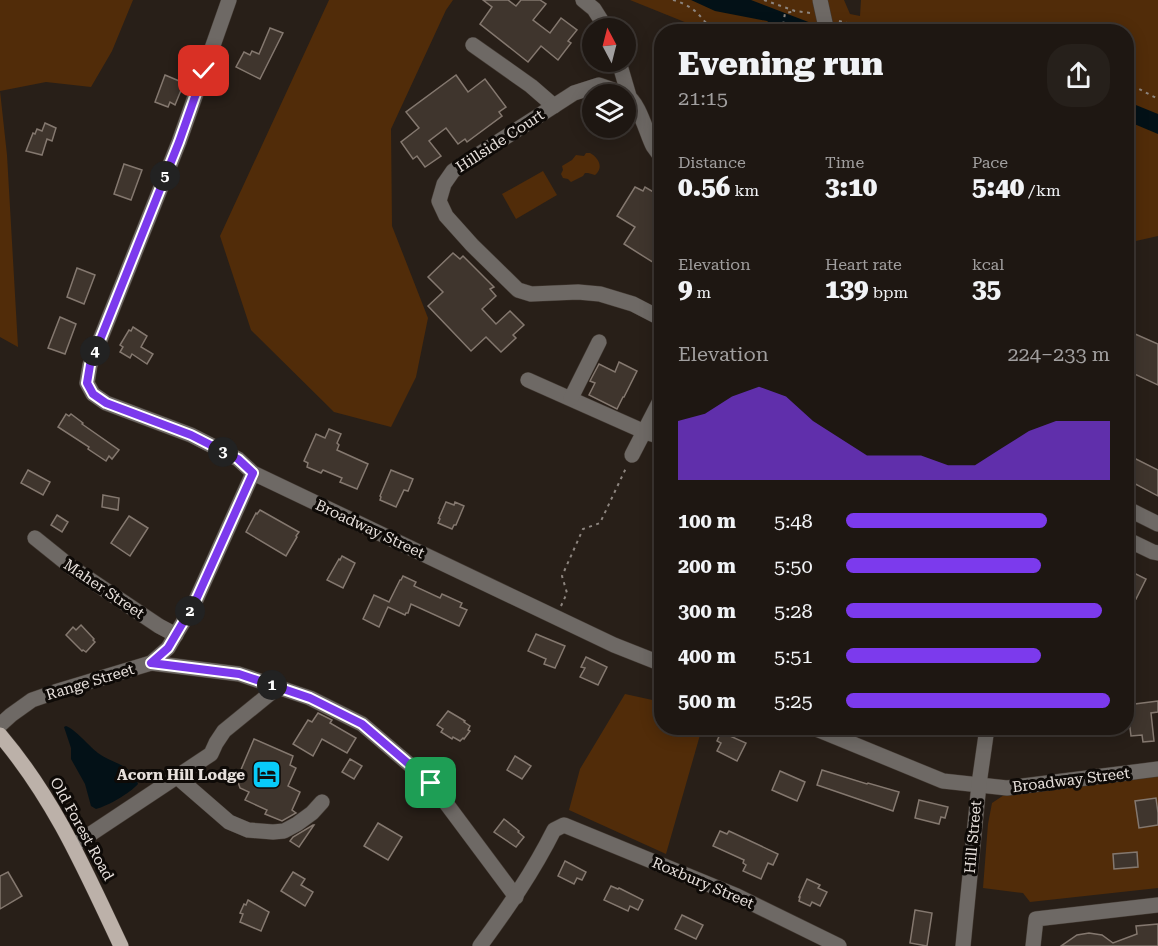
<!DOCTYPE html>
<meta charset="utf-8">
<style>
body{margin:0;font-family:"Roboto Serif",serif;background:#26201b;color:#f1f3f6;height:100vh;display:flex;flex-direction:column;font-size:22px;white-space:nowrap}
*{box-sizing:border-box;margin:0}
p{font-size:20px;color:#a19f9f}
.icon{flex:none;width:33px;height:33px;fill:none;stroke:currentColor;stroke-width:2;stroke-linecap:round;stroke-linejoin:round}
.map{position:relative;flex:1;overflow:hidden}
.sheet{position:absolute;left:654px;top:24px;width:480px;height:711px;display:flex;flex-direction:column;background:#1e1712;border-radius:24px;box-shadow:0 3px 15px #0003,0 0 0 2px #3c3632}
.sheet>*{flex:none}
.needle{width:39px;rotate:353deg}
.buttons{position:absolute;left:582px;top:18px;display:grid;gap:12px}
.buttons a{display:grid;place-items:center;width:54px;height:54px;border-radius:50%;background:#1e1712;box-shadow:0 3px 15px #0003,0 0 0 2px #3c3632;font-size:30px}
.pin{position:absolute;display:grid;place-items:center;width:51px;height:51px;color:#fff;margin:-26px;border-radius:12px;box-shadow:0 3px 9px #0006}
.km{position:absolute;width:30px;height:30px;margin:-15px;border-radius:50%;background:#222;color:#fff;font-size:16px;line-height:30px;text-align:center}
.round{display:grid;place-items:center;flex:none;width:63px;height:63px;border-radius:24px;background:#26201b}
.summary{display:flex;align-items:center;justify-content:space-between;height:102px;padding:0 24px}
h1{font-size:33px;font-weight:800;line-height:45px}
.stats{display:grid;grid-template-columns:repeat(3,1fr);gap:9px;height:102px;padding:6px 24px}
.stats div{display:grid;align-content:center}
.stats b{font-size:26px;font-weight:800}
.stats small{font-size:16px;font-weight:400}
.stats p{font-size:16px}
.chart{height:168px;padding:12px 24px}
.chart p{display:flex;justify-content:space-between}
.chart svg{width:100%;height:108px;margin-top:6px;fill:#7c3aed;opacity:.7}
ul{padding:0 24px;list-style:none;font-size:20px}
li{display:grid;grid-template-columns:96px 72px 1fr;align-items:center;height:45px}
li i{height:15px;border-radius:8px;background:#7c3aed}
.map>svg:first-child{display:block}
.green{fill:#512c09}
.water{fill:#031117}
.building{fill:#3f352d;stroke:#84786f;stroke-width:1.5}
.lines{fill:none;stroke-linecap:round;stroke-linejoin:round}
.minor-casing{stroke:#433a33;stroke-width:16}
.major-casing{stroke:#433a33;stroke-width:16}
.path{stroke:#8d857f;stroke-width:2;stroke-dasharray:3 4.5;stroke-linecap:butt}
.minor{stroke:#6e6965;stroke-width:15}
.major{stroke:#bcb1a9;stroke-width:15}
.minor-bridge-casing{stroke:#433a33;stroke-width:16;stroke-linecap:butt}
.minor-bridge{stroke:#6e6965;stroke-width:15}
.route-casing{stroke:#fff;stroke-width:12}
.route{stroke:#7c3aed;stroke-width:8}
.labels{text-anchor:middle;stroke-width:6;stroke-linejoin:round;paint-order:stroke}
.street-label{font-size:15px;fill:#e7e0dc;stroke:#0e0a07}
.poi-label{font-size:15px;font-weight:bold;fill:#e7e0dc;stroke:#0e0a07;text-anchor:end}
</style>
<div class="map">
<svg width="1158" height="946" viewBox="0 0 1158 946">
<rect width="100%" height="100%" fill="#281f18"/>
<g class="green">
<polygon points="0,0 133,0 112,51 91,87 46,82 0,91 7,155 18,347 0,337"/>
<polygon points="329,0 453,0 446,10 391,129 392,226 428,318 416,377 391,427 334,412 251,330 220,236"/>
<polygon points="630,0 844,0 850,14 860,16 861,0 1158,0 1158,236 1127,243 1126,32 743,31 737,30 697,27"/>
<path d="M586,153h4c9,5 14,15 5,22l-7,-2h-3l-2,3 -12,6 -3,-3 -5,-1 -2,-4 2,-4 -1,-4 10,-6 4,-5 8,1z"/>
<polygon points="543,171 557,195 516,219 502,194"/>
<polygon points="625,694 657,701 661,700 662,728 702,728 666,854 569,810 580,769"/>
<polygon points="1158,776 1158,888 1030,902 1023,893 983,888 988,824 992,803 1004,795"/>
</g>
<g class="water">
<polygon points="691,0 751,0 832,31 786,31 778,29 767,21 715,11"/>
<polygon points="1126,101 1158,114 1158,134 1127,121"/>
<path d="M66,726c9,3 23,20 32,27 10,8 24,10 33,19 3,4 6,8 7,12 -8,9 -30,22 -42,25l-5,-3 -6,-22 -14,-25v-11l-7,-21z"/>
</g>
<g class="building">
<polygon points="483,0 508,0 516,6 521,0 540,0 546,4 533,20 550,33 561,18 577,30 568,41 571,43 558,60 541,46 528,62 480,24 492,7"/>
<polygon points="270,28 283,33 260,79 236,67 244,52 250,55 252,51 259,54"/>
<polygon points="165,75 184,83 175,105 170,102 168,107 155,102"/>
<polygon points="456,75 468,92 485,79 506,107 499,112 502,116 467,142 465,139 458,144 446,128 429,141 441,156 425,167 417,156 413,159 401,142 419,128 406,112"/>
<polygon points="45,123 56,128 52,141 47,139 42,155 26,151 33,133 35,134 37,129 42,131"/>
<polygon points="124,164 142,170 131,200 114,194"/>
<polygon points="635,187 643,191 645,187 662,197 662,268 624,244 635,227 617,216"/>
<polygon points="453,253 460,259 463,256 494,287 490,289 496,296 482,309 496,324 510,311 524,325 513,335 516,338 501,352 486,337 471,351 428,306 443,292 428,277"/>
<polygon points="77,268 95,275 84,304 67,297"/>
<polygon points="60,317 76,324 65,354 48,348"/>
<polygon points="133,327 147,336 141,347 153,354 147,364 132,354 130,358 120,352 123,347 120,345 129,330 131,331"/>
<polygon points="1126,330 1158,344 1158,385 1126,370"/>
<polygon points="619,362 637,371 624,397 623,397 617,409 589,395 595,383 590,381 599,364 615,372"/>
<polygon points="66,414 69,416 71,414 83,423 82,424 119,450 112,459 109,456 106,461 88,449 89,447 58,427"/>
<polygon points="329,429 341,434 337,443 339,445 337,450 368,464 357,489 340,482 342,478 323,470 321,473 307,467 308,463 304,461 316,434 325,438"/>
<polygon points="1126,454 1158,470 1158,496 1126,479"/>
<polygon points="28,470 50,482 43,495 21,483"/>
<polygon points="391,470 413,479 408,491 404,490 396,507 380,500 381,497 380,496"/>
<polygon points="103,495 119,498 118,510 102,507"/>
<polygon points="446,502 454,505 455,502 464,506 456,525 454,525 452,529 438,523 440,519 439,518"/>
<polygon points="260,510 299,532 296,536 297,537 286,556 246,532 256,513 257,514"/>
<polygon points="57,515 68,522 62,532 51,525"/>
<polygon points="129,516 148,528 130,556 111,543"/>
<polygon points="342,556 355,563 343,588 327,580 339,559 340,560"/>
<polygon points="1126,569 1146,579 1136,599 1126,594"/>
<polygon points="403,576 416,582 414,586 440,598 442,594 462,603 460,607 467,610 459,626 411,604 408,613 406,613 405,615 388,607 379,627 363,619 374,595 389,602 400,580 401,580"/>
<polygon points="81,625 94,639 93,640 95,642 86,652 83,650 82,651 66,635 73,627 76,630"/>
<polygon points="536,634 565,646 555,668 544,664 546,659 528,651"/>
<polygon points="586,657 607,667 598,685 580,677 585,668 581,667"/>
<polygon points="1158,701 1158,712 1151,713 1154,741 1143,742 1142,735 1131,736 1127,705"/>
<polygon points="448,711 465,721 464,722 470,726 468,730 470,731 464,739 463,738 460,741 453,737 452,739 441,732 443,729 437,725"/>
<polygon points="318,713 332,720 330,723 356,738 347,753 322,739 313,756 293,744 308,720 312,722"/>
<polygon points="721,732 746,743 737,761 717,751 721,743 717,741"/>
<polygon points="254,739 293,756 290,765 296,768 288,786 300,792 292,810 296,813 282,821 265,814 267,810 245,800 249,792 240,788 237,779"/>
<polygon points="515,756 531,766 522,779 507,770"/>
<polygon points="350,759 362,766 354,779 342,772"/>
<polygon points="822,770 867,784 868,783 899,792 893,811 817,785"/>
<polygon points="780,771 805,782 797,801 772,790"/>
<polygon points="1156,798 1158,813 1158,825 1139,828 1135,801"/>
<polygon points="919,800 948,807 945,818 941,817 939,824 915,818"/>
<polygon points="504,819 519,831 518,832 524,837 516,847 494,832"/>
<polygon points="378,823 402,837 388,860 364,846"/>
<polygon points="313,825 314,825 299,847 290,841 293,837"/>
<polygon points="720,831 727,834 729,831 778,854 773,865 768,863 761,879 743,871 746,865 743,863 744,860 713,846"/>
<polygon points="1137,852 1138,867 1114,869 1113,854"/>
<polygon points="565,861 586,872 582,880 577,878 574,884 558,876"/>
<polygon points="8,872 22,896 0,909 0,876"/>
<polygon points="293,872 305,879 301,885 313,892 305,906 281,891"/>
<polygon points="807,879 820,885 818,888 827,892 820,906 812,902 810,906 799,901 800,897 799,897"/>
<polygon points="611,886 618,889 619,888 643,900 638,910 630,906 628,911 604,900"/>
<polygon points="248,900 269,912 261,931 240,922 243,914 240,913 244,904 246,905"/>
<polygon points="915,910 932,913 927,946 910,943"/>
<polygon points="682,915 703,925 696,939 675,929"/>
<polygon points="1158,924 1158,946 1061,946 1077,935 1089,933 1102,935 1113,943 1137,934 1136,926"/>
</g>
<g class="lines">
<defs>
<g id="minor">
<polyline points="229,0 179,142 90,365 87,383 93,394 106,403 191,435 238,459 253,473 614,645 662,664"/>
<polyline points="583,0 594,9 606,28"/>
<polyline points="473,45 531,86 554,106"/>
<polyline points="619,62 629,96"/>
<polyline points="625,94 599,85 574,93 453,171 444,184 439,201 446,216 472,245 518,290 531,294 578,292 600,294 633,304 662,319"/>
<path d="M626,95c13,7 20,37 27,51 3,4 6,8 9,13"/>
<polyline points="528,380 645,432 662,437"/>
<polyline points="571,398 599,342"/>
<polyline points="632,455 662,397"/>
<polyline points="1126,508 1158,524"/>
<polyline points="35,538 71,567 159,626 176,635"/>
<polyline points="1126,539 1153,552 1158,553"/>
<polyline points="151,663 239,674 310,698 362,724 431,783 516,897"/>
<polyline points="0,725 11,715 32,700 55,692 151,663 168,648 195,602 253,473"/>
<polyline points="814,728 943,781 1007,788 1158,769"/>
<polyline points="176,776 229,822 248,830 273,832 284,831 297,824 312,813 322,802"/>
<polyline points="74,845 211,754 216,743 224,731 278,687"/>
<path d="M480,946c28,-38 53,-74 74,-116l10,-5 173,71 102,50"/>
<polyline points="963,946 979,784 987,728"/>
<polyline points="1033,946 1036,919 1158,905"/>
</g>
<path id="major" d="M0,735c55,65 85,135 121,211"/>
</defs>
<use href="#minor" class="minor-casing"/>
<use href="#major" class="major-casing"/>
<g class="path">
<path d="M673,0c8,2 16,6 22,11 10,9 14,19 27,21"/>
<polyline points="764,0 795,11 810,13"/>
<polyline points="839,21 851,24 902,29 994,30 997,32"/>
<polyline points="782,32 785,13 792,12"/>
<polyline points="1126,82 1158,99"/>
<polyline points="561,606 567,593 562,576 583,529 600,523 626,468"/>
</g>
<use href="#minor" class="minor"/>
<use href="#major" class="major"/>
<defs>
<polyline id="minor-bridge" points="820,0 827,32"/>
</defs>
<use href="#minor-bridge" class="minor-bridge-casing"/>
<use href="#minor-bridge" class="minor-bridge"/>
</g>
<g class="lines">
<defs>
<polyline id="route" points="204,71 179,142 90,365 87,383 93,394 106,403 191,435 238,459 253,473 195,602 168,648 151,663 239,674 310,698 362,724 431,783"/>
</defs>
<use href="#route" class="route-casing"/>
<use href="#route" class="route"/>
</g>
<defs>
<symbol id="hotel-square" viewBox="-11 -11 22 22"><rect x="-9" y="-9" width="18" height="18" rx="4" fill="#08cbf9" stroke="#0e0a07"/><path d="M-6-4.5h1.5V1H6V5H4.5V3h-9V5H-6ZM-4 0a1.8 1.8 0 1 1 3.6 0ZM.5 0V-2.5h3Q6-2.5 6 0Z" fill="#111"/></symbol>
</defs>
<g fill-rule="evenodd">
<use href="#hotel-square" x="250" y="758" width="33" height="33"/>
</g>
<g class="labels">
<g class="street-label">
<text transform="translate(500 141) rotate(-33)" y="5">Hillside Court</text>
<text transform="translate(370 529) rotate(25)" y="5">Broadway Street</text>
<text transform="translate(104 589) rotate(34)" y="5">Maher Street</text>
<text transform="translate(90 682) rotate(-17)" y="5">Range Street</text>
<text transform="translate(1071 780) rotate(-7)" y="5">Broadway Street</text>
<text transform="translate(82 829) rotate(61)" y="5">Old Forest Road</text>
<text transform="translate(973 837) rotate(-85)" y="5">Hill Street</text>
<text transform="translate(703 883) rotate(23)" y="5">Roxbury Street</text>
</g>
<g class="poi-label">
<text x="245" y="780">Acorn Hill Lodge</text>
</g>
</g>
</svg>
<div class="buttons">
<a><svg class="needle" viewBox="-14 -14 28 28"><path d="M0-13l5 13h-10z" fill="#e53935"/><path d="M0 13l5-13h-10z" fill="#a19f9f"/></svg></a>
<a><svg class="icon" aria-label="layers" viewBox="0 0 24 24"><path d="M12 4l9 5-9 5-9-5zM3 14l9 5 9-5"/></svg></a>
</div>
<div class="pin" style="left:431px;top:783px;background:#1e9e55"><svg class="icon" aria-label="arrive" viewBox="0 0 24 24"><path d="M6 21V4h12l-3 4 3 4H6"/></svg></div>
<div class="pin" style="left:204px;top:71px;background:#d93025"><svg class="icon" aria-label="check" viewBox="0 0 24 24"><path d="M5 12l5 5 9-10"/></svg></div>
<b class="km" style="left:272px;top:685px">1</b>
<b class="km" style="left:190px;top:611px">2</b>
<b class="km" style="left:223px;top:452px">3</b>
<b class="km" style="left:95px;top:351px">4</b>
<b class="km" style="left:165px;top:176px">5</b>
<section class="sheet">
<div class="summary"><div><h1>Evening run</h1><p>21:15</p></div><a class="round"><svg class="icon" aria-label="share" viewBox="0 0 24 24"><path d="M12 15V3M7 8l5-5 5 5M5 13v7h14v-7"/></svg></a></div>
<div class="stats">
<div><p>Distance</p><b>0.56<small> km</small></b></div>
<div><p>Time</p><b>3:10</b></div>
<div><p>Pace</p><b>5:40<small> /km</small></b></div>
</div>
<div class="stats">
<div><p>Elevation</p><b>9<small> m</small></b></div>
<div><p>Heart rate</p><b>139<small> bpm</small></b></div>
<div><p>kcal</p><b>35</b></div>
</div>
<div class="chart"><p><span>Elevation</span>224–233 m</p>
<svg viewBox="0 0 160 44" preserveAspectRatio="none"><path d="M0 44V20L10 17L20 10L30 6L40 10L50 20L60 27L70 34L80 34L90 34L100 38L110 38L120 31L130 24L140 20L150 20L160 20V44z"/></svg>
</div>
<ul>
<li><b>100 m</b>5:48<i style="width:76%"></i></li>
<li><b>200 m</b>5:50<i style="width:74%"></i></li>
<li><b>300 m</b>5:28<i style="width:97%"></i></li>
<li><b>400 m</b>5:51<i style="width:74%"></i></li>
<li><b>500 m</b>5:25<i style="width:100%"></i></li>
</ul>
</section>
</div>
